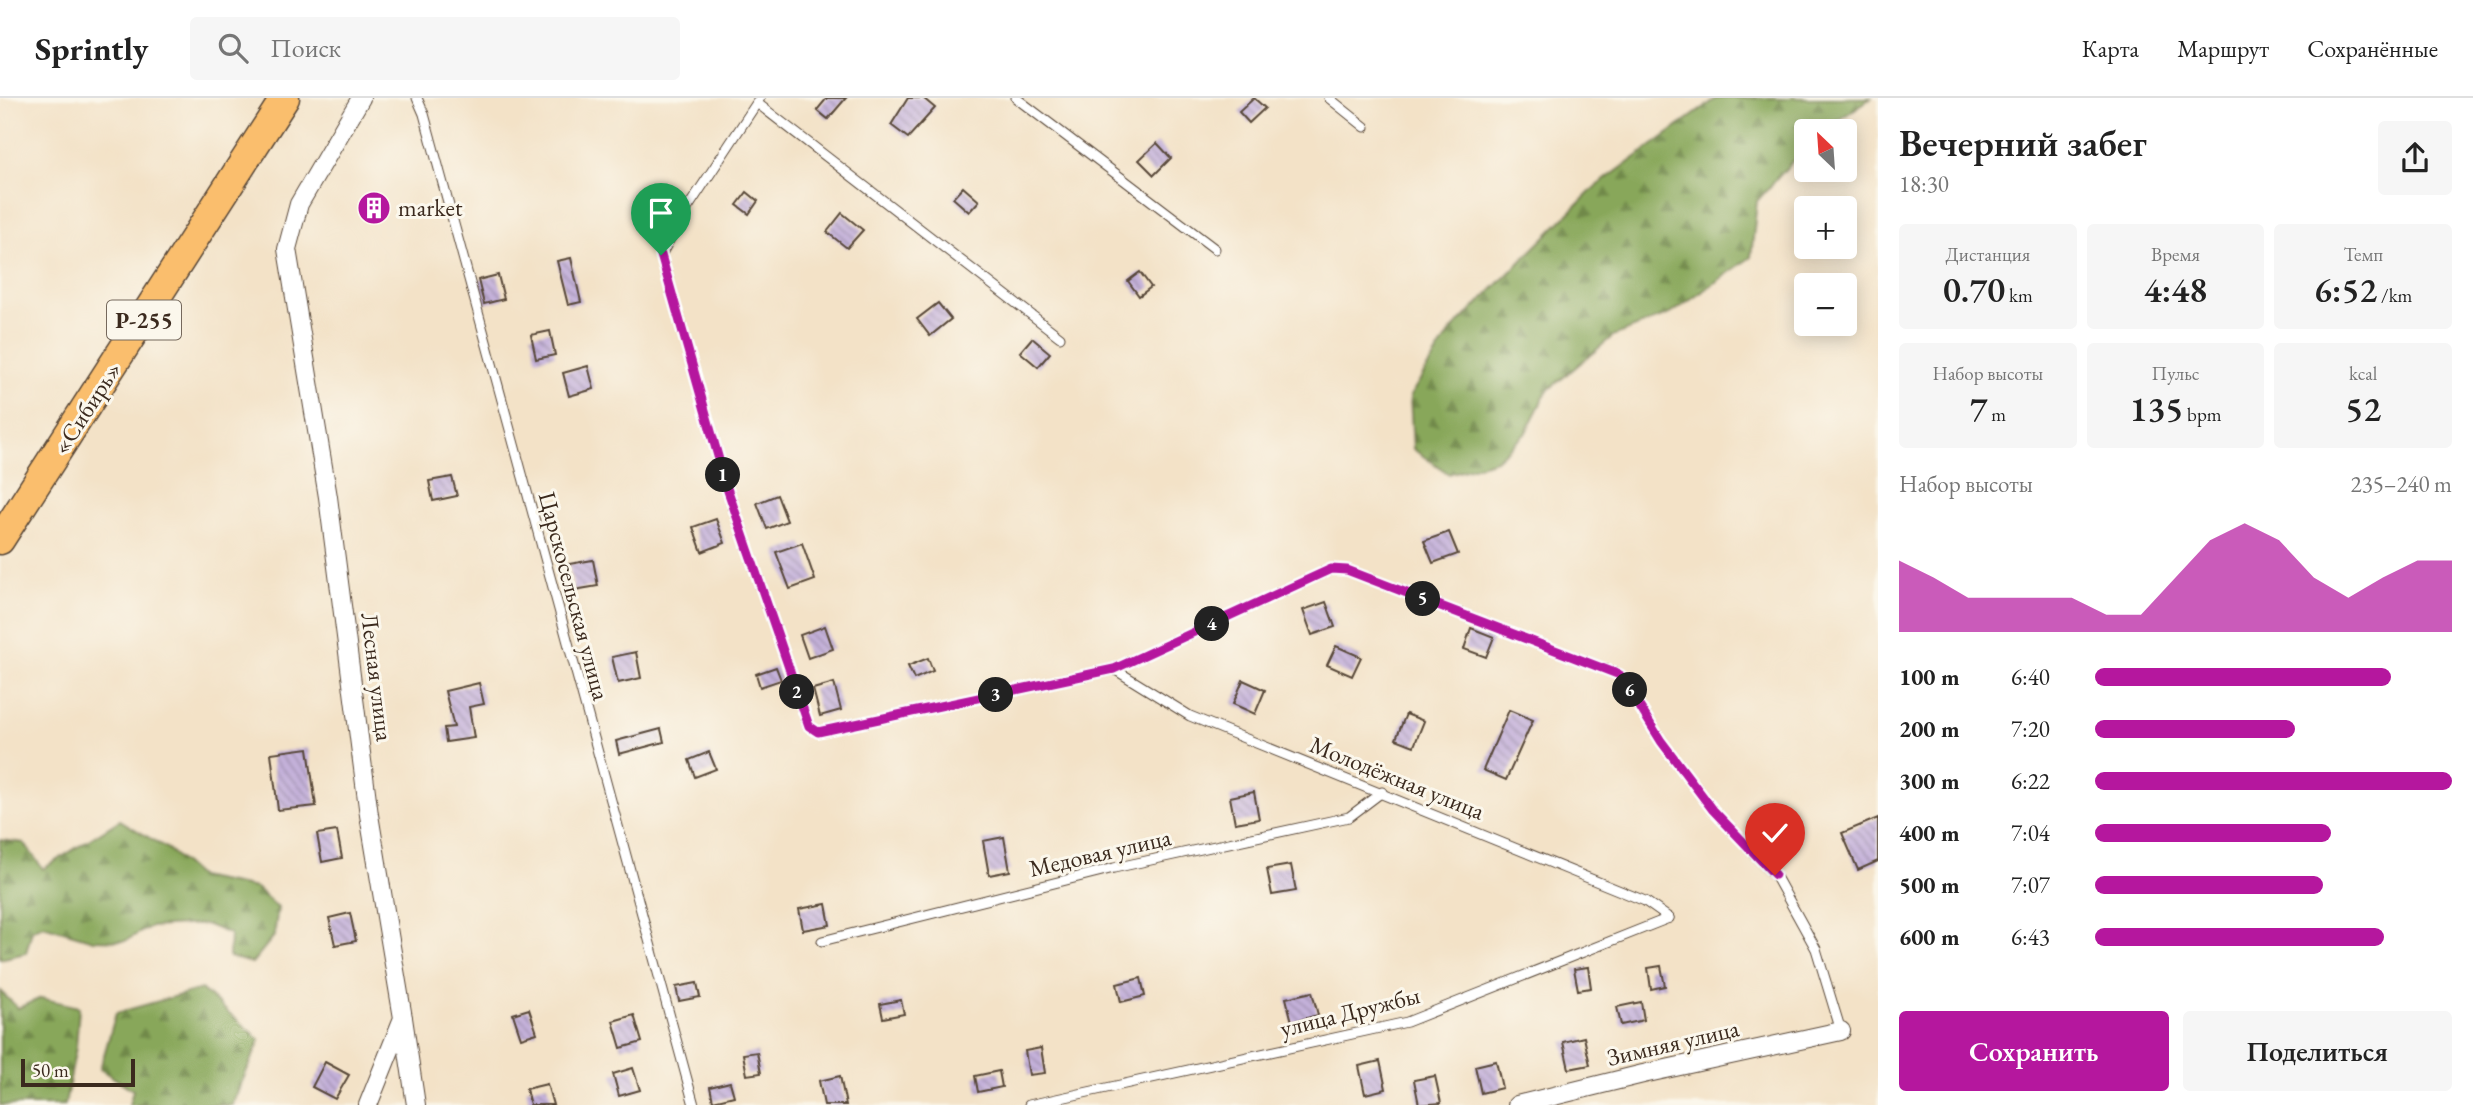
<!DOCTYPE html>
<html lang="ru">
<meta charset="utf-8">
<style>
body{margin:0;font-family:"EB Garamond",serif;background:#f6f6f6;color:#222;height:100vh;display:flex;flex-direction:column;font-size:26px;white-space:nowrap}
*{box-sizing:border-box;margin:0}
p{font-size:23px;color:#767676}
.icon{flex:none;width:38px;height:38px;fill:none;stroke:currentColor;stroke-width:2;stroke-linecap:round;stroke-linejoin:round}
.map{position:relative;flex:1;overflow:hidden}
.drawer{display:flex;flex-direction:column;background:#fff;width:595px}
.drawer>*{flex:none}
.needle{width:46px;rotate:335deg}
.fabs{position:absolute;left:1794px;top:21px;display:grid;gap:14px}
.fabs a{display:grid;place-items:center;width:63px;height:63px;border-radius:7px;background:#fff;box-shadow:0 4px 18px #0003;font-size:35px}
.scale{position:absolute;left:21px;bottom:18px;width:114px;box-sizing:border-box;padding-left:7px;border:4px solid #3b2a1e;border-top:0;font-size:19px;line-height:24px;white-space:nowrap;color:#3b2a1e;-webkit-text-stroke:5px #fbf7ec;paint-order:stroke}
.pin{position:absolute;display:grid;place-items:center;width:60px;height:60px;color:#fff;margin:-72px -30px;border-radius:50% 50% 50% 0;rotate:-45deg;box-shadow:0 0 7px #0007}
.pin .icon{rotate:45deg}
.km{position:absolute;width:35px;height:35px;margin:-18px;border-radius:50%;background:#222;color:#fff;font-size:19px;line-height:35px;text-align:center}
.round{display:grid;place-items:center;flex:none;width:74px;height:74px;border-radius:7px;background:#f6f6f6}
.headline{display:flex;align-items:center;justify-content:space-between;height:119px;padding:0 21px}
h1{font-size:38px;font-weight:600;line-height:52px}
.stats{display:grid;grid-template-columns:repeat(3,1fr);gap:10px;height:119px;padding:7px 21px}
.stats div{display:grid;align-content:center;border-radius:7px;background:#f6f6f6;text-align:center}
.stats b{font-size:35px;font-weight:600}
.stats small{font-size:19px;font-weight:400}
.stats p{font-size:19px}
.chart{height:196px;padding:14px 21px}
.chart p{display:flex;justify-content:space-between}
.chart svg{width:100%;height:126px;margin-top:7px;fill:#b5179e;opacity:.7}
.primary-button{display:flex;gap:14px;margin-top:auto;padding:14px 21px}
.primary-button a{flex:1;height:80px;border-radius:7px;background:#b5179e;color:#fff;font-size:28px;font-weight:600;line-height:80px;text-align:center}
.primary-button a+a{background:#f6f6f6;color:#222}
ul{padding:0 21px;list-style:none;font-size:23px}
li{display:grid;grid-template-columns:112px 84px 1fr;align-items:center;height:52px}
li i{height:18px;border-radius:9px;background:#b5179e}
header{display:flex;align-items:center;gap:42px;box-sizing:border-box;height:98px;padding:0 35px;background:#fff;border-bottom:2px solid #e0e0e0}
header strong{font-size:33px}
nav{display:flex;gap:38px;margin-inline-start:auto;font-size:24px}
.search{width:490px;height:63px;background:#f6f6f6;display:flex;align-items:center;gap:18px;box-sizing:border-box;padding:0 24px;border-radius:7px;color:#767676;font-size:26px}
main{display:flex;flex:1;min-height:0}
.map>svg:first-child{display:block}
.forest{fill:url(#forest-firs);stroke:#62683c;stroke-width:2}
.building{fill:url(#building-back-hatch)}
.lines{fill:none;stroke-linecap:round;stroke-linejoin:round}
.service-casing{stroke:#574637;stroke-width:11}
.minor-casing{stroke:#574637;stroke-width:20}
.trunk-casing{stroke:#574637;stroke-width:31}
.service{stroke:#fff;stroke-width:9}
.minor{stroke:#fff;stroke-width:18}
.trunk{stroke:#fabe6d;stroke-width:28}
.route-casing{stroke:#fff;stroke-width:14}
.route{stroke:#b5179e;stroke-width:9}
.labels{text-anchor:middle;stroke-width:6;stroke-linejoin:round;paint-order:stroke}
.shield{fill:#fbf7ec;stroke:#75685c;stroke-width:2}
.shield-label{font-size:23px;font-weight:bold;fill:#3b2a1e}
.poi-label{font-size:24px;fill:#3b2a1e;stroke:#fbf7ec;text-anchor:start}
.street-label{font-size:24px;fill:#3b2a1e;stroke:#fbf7ec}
</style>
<header>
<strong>Sprintly</strong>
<div class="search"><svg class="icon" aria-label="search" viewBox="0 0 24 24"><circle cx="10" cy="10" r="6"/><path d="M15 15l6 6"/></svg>Поиск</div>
<nav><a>Карта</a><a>Маршрут</a><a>Сохранённые</a></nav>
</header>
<main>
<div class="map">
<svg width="1878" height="1007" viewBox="0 0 1878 1007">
<defs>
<pattern id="forest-firs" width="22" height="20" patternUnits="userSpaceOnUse" patternTransform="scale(1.75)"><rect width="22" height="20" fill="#88a75a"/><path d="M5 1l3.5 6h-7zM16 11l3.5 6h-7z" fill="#70884a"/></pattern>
<pattern id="building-back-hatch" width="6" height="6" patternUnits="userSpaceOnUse" patternTransform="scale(1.75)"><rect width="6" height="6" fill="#c4b1da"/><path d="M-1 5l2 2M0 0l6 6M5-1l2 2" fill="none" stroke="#a090b0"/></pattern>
</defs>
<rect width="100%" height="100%" fill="#fbf7ec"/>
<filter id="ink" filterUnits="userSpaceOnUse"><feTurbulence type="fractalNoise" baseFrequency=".0143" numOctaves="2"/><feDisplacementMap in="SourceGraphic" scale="14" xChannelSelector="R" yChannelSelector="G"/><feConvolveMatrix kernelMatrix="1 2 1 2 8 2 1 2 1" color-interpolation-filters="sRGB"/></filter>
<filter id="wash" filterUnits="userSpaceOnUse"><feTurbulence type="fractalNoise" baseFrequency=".00686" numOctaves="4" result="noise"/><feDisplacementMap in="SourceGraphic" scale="28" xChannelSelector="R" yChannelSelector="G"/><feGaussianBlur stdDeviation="1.57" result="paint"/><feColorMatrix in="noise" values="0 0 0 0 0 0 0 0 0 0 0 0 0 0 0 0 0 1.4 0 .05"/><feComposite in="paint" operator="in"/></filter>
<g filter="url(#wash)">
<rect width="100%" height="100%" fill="#f3e2c7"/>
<g class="forest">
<polygon points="1717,0 1871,0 1822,33 1806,33 1806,48 1757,103 1751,159 1672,215 1613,238 1547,293 1525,336 1496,362 1449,376 1413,351 1410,298 1450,234 1595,89"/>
<polygon points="120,722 168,751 199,779 256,790 278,810 274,838 252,865 229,859 230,836 205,826 150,829 125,843 93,842 43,827 32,832 26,855 0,861 0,742 24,745 43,771"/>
<polygon points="201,891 260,942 232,1007 129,1007 133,992 100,971 116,915"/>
<polygon points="0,893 18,910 41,900 79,909 76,949 65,1007 0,1007"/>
</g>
<g id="blocks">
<g class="building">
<polygon points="827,0 846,0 828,21 817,12"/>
<polygon points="908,0 923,0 935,10 908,40 891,27"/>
<polygon points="1254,0 1265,10 1249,25 1239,14"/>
<polygon points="1157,45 1171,60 1154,77 1139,62"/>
<polygon points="963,89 979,103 969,114 953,100"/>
<polygon points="747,94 758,103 749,116 737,107"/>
<polygon points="381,100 384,117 368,120 365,102"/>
<polygon points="842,115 863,132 847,150 827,134"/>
<polygon points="571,160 581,204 568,207 557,163"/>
<polygon points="1140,174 1151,189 1139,198 1128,183"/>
<polygon points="498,177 504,201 484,206 478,182"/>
<polygon points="938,205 951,221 930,238 917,221"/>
<polygon points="550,233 555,257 536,261 531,237"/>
<polygon points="1032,240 1050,255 1038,269 1020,254"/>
<polygon points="588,268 594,291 569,298 563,275"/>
<polygon points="452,379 457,398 433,403 429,383"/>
<polygon points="777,397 787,423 767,431 757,405"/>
<polygon points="716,421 725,445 702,454 693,429"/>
<polygon points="1449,434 1458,456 1433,465 1424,443"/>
<polygon points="802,445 815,482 790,491 776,454"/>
<polygon points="593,462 598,488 574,492 569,466"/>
<polygon points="1326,504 1335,529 1312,537 1303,512"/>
<polygon points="825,528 833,551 808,560 800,537"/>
<polygon points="1471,530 1494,539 1486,559 1464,551"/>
<polygon points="1336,548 1361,559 1352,578 1327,567"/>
<polygon points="636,554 641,580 618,585 612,559"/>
<polygon points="928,560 933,573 914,581 908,568"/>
<polygon points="776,569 781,582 760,589 756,576"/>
<polygon points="1243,582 1265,592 1255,616 1233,606"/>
<polygon points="479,585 484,606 469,609 474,640 446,644 444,630 454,629 445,593"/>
<polygon points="834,585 841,612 820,618 813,591"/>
<polygon points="1509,612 1533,622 1506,682 1483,672"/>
<polygon points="1406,616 1424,623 1414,648 1396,641"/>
<polygon points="661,631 664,644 619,656 616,643"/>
<polygon points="308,650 316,708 278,712 271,655"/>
<polygon points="709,654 716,671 695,679 689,662"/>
<polygon points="1254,694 1259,721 1235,725 1230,699"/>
<polygon points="1878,720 1878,763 1858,772 1842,735"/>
<polygon points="337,733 342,760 322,764 317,736"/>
<polygon points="1004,739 1010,773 989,777 983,743"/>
<polygon points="1291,767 1296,793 1272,797 1267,771"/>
<polygon points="826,806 830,827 803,832 799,811"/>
<polygon points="350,815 356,843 335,847 329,820"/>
<polygon points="1661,868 1665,888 1651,891 1648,870"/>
<polygon points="1588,869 1591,890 1578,892 1574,871"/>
<polygon points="1141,880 1145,898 1121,904 1117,886"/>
<polygon points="697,885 700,899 679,903 676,889"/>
<polygon points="1312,894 1318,917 1292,924 1286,900"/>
<polygon points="901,902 904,916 883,920 880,906"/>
<polygon points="1641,904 1644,922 1621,927 1617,909"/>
<polygon points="529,911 537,935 521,940 513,916"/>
<polygon points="634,917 642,944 621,950 613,923"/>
<polygon points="1584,939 1590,967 1569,971 1563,944"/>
<polygon points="1041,950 1045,975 1029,977 1025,953"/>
<polygon points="757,954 761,975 747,977 743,956"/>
<polygon points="1380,963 1386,991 1365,996 1359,968"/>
<polygon points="1496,963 1502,990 1481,995 1475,968"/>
<polygon points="325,964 349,977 335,1001 312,989"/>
<polygon points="633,970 640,992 619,998 613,976"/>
<polygon points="999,973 1002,989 978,994 975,978"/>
<polygon points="840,978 846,1007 824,1007 819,983"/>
<polygon points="1435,978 1441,1005 1419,1007 1414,982"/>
<polygon points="730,984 734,998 713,1003 710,989"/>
<polygon points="547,986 553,1007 530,1007 526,991"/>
</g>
</g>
</g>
<g filter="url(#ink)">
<use href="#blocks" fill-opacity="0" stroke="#574637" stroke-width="2"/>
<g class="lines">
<defs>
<g id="service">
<polyline points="417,0 424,16 694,1007"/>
<polyline points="760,0 683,117 661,157 727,390 809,628 818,634 1114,571 1331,471 1347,472 1620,577 1661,643 1713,712 1775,777 1816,851 1841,933"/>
<polyline points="1016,0 1215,151"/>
<polyline points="1329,0 1365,29"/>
<polyline points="757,5 1060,239"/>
<polyline points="1114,571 1190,618 1645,803 1669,820"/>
<polyline points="822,843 1114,770 1349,719 1382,694"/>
<polyline points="1029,1007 1407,924 1669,820"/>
</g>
<g id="minor">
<polyline points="361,0 299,106 287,151 328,399 369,717 403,920 368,1007"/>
<polyline points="403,920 416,1007"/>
<polyline points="1517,1007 1643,976 1841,933"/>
</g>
<polyline id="trunk" points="0,442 285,0"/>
</defs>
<use href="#service" class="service-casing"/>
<use href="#minor" class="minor-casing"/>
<use href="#trunk" class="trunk-casing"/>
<use href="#service" class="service"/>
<use href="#minor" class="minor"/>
<use href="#trunk" class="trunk"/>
</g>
</g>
<g class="lines" filter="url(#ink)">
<defs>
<polyline id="route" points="661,157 727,390 809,628 818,634 1114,571 1331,471 1347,472 1620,577 1661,643 1713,712 1775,777"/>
</defs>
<use href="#route" class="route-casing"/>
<use href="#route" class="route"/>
</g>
<defs>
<symbol id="building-disc" viewBox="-11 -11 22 22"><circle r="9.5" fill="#b5179e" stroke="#fbf7ec"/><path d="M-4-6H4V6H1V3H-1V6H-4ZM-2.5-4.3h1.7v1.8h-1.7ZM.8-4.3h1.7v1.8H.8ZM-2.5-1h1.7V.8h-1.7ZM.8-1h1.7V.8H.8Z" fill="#fff"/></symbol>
</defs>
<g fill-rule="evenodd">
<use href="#building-disc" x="355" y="91" width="38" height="38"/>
</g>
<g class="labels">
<rect class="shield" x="107" y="202.5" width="74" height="39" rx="5"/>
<g class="shield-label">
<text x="144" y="230">Р-255</text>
</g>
<g class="poi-label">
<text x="398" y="118">market</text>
</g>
<g class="street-label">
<text transform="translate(87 310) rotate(-57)" y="8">«Сибирь»</text>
<text transform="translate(574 498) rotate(75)" y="8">Царскосельская улица</text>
<text transform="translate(377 579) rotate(83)" y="8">Лесная улица</text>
<text transform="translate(1397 680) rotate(22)" y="8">Молодёжная улица</text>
<text transform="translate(1100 755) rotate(-13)" y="8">Медовая улица</text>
<text transform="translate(1350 914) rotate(-14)" y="8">улица Дружбы</text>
<text transform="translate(1673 945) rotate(-13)" y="8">Зимняя улица</text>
</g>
</g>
</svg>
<div class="fabs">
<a><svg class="needle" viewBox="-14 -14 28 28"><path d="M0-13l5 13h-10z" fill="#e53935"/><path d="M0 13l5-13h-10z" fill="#767676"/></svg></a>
<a>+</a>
<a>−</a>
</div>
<div class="scale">50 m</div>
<div class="pin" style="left:661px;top:157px;background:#1e9e55"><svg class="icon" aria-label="arrive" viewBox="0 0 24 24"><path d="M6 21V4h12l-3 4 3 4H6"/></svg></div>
<div class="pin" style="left:1775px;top:777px;background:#d93025"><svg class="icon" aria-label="check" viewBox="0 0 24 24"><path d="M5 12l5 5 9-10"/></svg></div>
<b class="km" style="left:723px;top:377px">1</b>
<b class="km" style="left:797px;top:594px">2</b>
<b class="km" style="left:996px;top:597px">3</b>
<b class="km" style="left:1212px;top:526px">4</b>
<b class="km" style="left:1423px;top:501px">5</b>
<b class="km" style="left:1630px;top:592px">6</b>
</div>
<section class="drawer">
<div class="headline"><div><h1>Вечерний забег</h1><p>18:30</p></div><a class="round"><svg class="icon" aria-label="share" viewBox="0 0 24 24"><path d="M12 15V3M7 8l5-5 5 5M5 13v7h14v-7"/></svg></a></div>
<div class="stats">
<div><p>Дистанция</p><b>0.70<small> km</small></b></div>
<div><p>Время</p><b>4:48</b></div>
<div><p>Темп</p><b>6:52<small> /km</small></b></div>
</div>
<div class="stats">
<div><p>Набор высоты</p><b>7<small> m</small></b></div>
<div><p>Пульс</p><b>135<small> bpm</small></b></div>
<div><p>kcal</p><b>52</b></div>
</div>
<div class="chart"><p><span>Набор высоты</span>235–240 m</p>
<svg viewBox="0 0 160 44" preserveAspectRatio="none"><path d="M0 44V19L10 25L20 32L30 32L40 32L50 32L60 38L70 38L80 25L90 12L100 6L110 12L120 25L130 32L140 25L150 19L160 19V44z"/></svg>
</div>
<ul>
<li><b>100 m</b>6:40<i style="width:83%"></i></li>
<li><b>200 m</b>7:20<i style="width:56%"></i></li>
<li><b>300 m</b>6:22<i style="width:100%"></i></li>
<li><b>400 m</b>7:04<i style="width:66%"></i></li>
<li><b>500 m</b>7:07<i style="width:64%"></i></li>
<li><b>600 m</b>6:43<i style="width:81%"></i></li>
</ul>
<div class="primary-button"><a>Сохранить</a><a>Поделиться</a></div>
</section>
</main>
